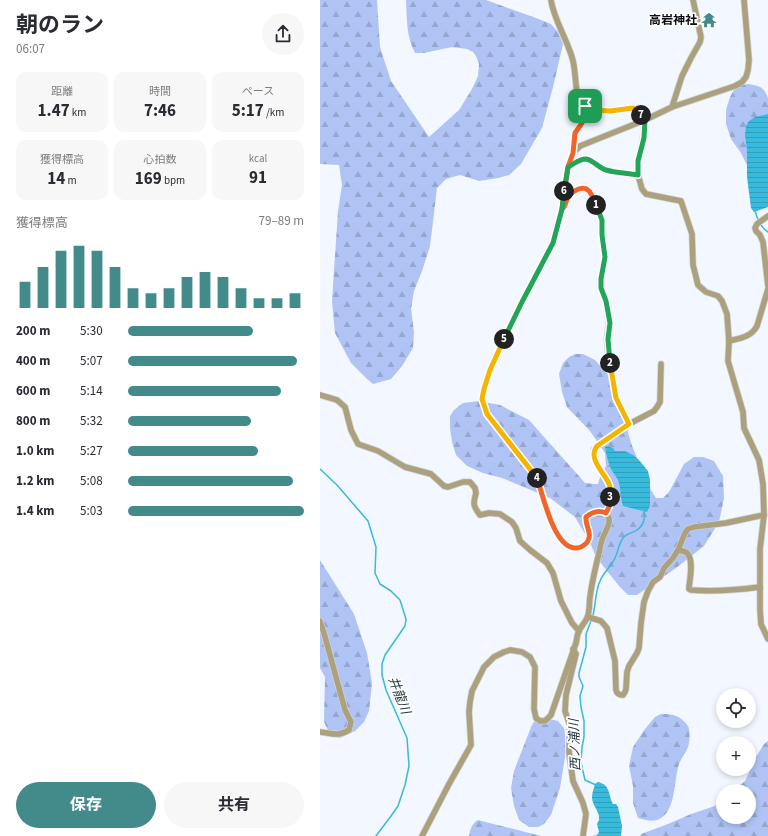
<!DOCTYPE html>
<html lang="ja">
<meta charset="utf-8">
<style>
body{margin:0;font-family:"Source Sans 3","Noto Sans JP",sans-serif;background:#f7f7f7;color:#2b2b33;height:100vh;display:flex;flex-direction:column;font-size:15px;white-space:nowrap}
*{box-sizing:border-box;margin:0}
p{font-size:13px;color:#7c7c81}
.icon{flex:none;width:22px;height:22px;fill:none;stroke:currentColor;stroke-width:2;stroke-linecap:round;stroke-linejoin:round}
.map{position:relative;flex:1;overflow:hidden}
.side{display:flex;flex-direction:column;background:#fff;width:320px}
.side>*{flex:none}
.buttons{position:absolute;left:396px;top:688px;display:grid;gap:8px}
.buttons a{display:grid;place-items:center;width:40px;height:40px;border-radius:50%;background:#fff;box-shadow:0 2px 6px #0003;font-size:20px}
.pin{position:absolute;display:grid;place-items:center;width:34px;height:34px;color:#fff;margin:-17px;border-radius:8px;box-shadow:0 2px 6px #0006}
.km{position:absolute;width:20px;height:20px;margin:-10px;border-radius:50%;background:#222;color:#fff;font-size:11px;line-height:20px;text-align:center}
.round{display:grid;place-items:center;flex:none;width:42px;height:42px;border-radius:21px;background:#f7f7f7}
.headline{display:flex;align-items:center;justify-content:space-between;height:68px;padding:0 16px}
h1{font-size:22px;font-weight:700;line-height:30px}
.stats{display:grid;grid-template-columns:repeat(3,1fr);gap:6px;height:68px;padding:4px 16px}
.stats div{display:grid;align-content:center;border-radius:10px;background:#f7f7f7;text-align:center}
.stats b{font-size:17px;font-weight:700}
.stats small{font-size:11px;font-weight:400}
.stats p{font-size:11px}
.chart{height:112px;padding:8px 16px}
.chart p{display:flex;justify-content:space-between}
.chart svg{width:100%;height:72px;margin-top:4px;stroke:#438b8b;stroke-width:6}
.button{display:flex;gap:8px;margin-top:auto;padding:8px 16px}
.button a{flex:1;height:46px;border-radius:24px;background:#438b8b;color:#fff;font-size:16px;font-weight:700;line-height:46px;text-align:center}
.button a+a{background:#f7f7f7;color:#2b2b33}
ul{padding:0 16px;list-style:none;font-size:13px}
li{display:grid;grid-template-columns:64px 48px 1fr;align-items:center;height:30px}
li i{height:10px;border-radius:5px;background:#438b8b}
main{display:flex;flex:1;min-height:0}
.map>svg:first-child{display:block}
.forest{fill:url(#forest-firs)}
.water{fill:url(#water-rules)}
.lines{fill:none;stroke-linecap:round;stroke-linejoin:round}
.stream{stroke:#37badb;stroke-width:1.5}
.minor-casing{stroke:#ced2d9;stroke-width:7}
.minor{stroke:#aca17c;stroke-width:5.5}
.split-1-casing{stroke:#fff;stroke-width:8}
.split-2-casing{stroke:#fff;stroke-width:8}
.split-3-casing{stroke:#fff;stroke-width:8}
.split-4-casing{stroke:#fff;stroke-width:8}
.split-5-casing{stroke:#fff;stroke-width:8}
.split-6-casing{stroke:#fff;stroke-width:8}
.split-7-casing{stroke:#fff;stroke-width:8}
.split-8-casing{stroke:#fff;stroke-width:8}
.split-1{stroke:#f0652b;stroke-width:5}
.split-2{stroke:#22a559;stroke-width:5}
.split-3{stroke:#f5b400;stroke-width:5}
.split-4{stroke:#f0652b;stroke-width:5}
.split-5{stroke:#f5b400;stroke-width:5}
.split-6{stroke:#22a559;stroke-width:5}
.split-7{stroke:#22a559;stroke-width:5}
.split-8{stroke:#f5b400;stroke-width:5}
.labels{text-anchor:middle;stroke-width:3.5;stroke-linejoin:round;paint-order:stroke}
.poi-label{font-size:12px;font-weight:bold;fill:#0c0d10;stroke:#fff;text-anchor:end}
.water-label{font-size:13px;font-style:italic;fill:#1f343b;stroke:#fff}
</style>
<main>
<section class="side">
<div class="headline"><div><h1>朝のラン</h1><p>06:07</p></div><a class="round"><svg class="icon" aria-label="share" viewBox="0 0 24 24"><path d="M12 15V3M7 8l5-5 5 5M5 13v7h14v-7"/></svg></a></div>
<div class="stats">
<div><p>距離</p><b>1.47<small> km</small></b></div>
<div><p>時間</p><b>7:46</b></div>
<div><p>ペース</p><b>5:17<small> /km</small></b></div>
</div>
<div class="stats">
<div><p>獲得標高</p><b>14<small> m</small></b></div>
<div><p>心拍数</p><b>169<small> bpm</small></b></div>
<div><p>kcal</p><b>91</b></div>
</div>
<div class="chart"><p><span>獲得標高</span>79–89 m</p>
<svg viewBox="0 0 160 44" preserveAspectRatio="none"><path d="M5 44V28M15 44V19M25 44V9M35 44V6M45 44V9M55 44V19M65 44V32M75 44V35M85 44V32M95 44V25M105 44V22M115 44V25M125 44V32M135 44V38M145 44V38M155 44V35"/></svg>
</div>
<ul>
<li><b>200 m</b>5:30<i style="width:71%"></i></li>
<li><b>400 m</b>5:07<i style="width:96%"></i></li>
<li><b>600 m</b>5:14<i style="width:87%"></i></li>
<li><b>800 m</b>5:32<i style="width:70%"></i></li>
<li><b>1.0 km</b>5:27<i style="width:74%"></i></li>
<li><b>1.2 km</b>5:08<i style="width:94%"></i></li>
<li><b>1.4 km</b>5:03<i style="width:100%"></i></li>
</ul>
<div class="button"><a>保存</a><a>共有</a></div>
</section>
<div class="map">
<svg width="448" height="836" viewBox="0 0 448 836">
<defs>
<pattern id="forest-firs" width="22" height="20" patternUnits="userSpaceOnUse"><rect width="22" height="20" fill="#afc4f4"/><path d="M5 1l3.5 6h-7zM16 11l3.5 6h-7z" fill="#95a7d0"/></pattern>
<pattern id="water-rules" width="6" height="5" patternUnits="userSpaceOnUse"><rect width="6" height="5" fill="#37badb"/><path d="M0 2.5h6" fill="none" stroke="#2f9fbb"/></pattern>
</defs>
<rect width="100%" height="100%" fill="#f3f7ff"/>
<g class="forest">
<path d="M0,0h57l3,47 11,34 38,56 30,-27 13,-21 6,-13 1,-12 -3,-8 -3,-4 -6,-3 -15,-2 -19,4 -9,2h-9c-9,-17 -8,-34 -9,-53h80l50,18 15,6 7,8 5,12 -10,43 -11,41 -21,36 -12,11 -11,3 -19,3 -19,-6 -14,4 -9,9 -7,58 -8,25 -8,20 -3,18 3,23 -1,16 -11,18 -11,13 -18,5 -6,-5 -16,-16 -16,-30 -3,-32 6,-90 4,-26 -3,-20 -19,-1z"/>
<path d="M428,84c11,2 16,2 20,14v105l-13,-22 -14,-28 -10,-14 -5,-15v-14l4,-13 5,-9 6,-3z"/>
<polygon points="255,354 263,354 275,360 290,377 300,403 311,443 323,473 331,490 336,498 343,498 349,492 364,464 374,457 383,457 394,461 403,476 404,498 399,522 384,546 356,568 317,595 308,595 299,586 276,557 270,542 255,517 230,498 182,478 163,473 147,466 136,455 132,442 130,428 130,416 134,410 143,403 159,401 180,405 209,420 265,483 274,484 278,484 281,474 286,466 285,453 270,431 247,407 242,392 239,374 243,363 249,357"/>
<polygon points="0,560 34,614 47,653 52,683 49,711 44,722 35,731 20,738 11,736 4,722 5,677 0,668"/>
<path d="M341,714c5,0 10,0 15,2 4,1 10,7 12,10 2,4 2,16 0,21 -2,6 -7,11 -9,17 -5,15 -3,45 -18,54 -7,5 -15,2 -23,0l-5,-15v-17l-4,-20 4,-19 12,-18 10,-12z"/>
<polygon points="221,717 238,721 244,728 245,734 245,757 240,788 231,815 224,824 218,827 209,827 199,820 194,806 191,788 194,771 211,727 215,720"/>
<polygon points="448,741 448,836 320,836 321,834 348,824 371,814 395,806 403,799 403,817 429,817 429,791 413,791 425,781 436,757 444,744"/>
<path d="M158,820l63,16h-72c1,-6 3,-13 9,-16z"/>
</g>
<g class="water">
<polygon points="448,114 448,207 434,212 431,208 427,177 427,150 425,135 426,126 429,121 435,117"/>
<path d="M286,446l7,2 2,3h10l8,4 6,5 9,11 2,9v26l-3,6 -24,-6c-3,-9 -2,-18 -5,-26 -2,-4 -5,-7 -7,-11 -3,-7 -5,-15 -6,-22z"/>
<path d="M278,782c13,3 10,13 15,22h3l2,3 4,19 -1,10h-28l4,-1 2,-3 -2,-8c7,-9 -5,-17 -5,-27 0,-4 2,-9 3,-13z"/>
</g>
<g class="lines">
<g class="stream">
<path d="M435,210c2,9 5,17 13,22"/>
<polyline points="0,469 17,485 48,521 56,547 55,573 60,584 71,591 80,600 86,619 85,626 65,655 62,664 62,675 66,690 87,738 89,766 85,785 78,806 71,816 56,836"/>
<path d="M273,615c3,-11 2,-23 7,-34 3,-8 11,-14 15,-23 3,-6 4,-15 8,-20 4,-5 10,-5 14,-8 6,-4 9,-12 7,-19"/>
<polyline points="271,621 266,634 266,647 259,673 259,677 263,686 260,696 261,707 264,721 264,737 262,747 261,763 265,780 276,785"/>
</g>
<defs>
<g id="minor">
<path d="M231,0c3,21 17,40 22,61 3,13 2,27 6,40 10,14 40,9 54,7l12,12 -2,18 -5,23v14l4,14 4,5 35,7 11,33 1,31 5,20 8,7 12,4 4,5 5,13 2,27 -1,20 15,51 1,16 15,32 4,24 1,31 -4,34v60l1,15 7,15"/>
<polyline points="352,107 362,76 371,58 380,42 381,37 373,0"/>
<polyline points="253,153 260,146 325,120 352,107 415,86 422,82 426,77 428,70 429,60 424,0"/>
<path d="M248,167c6,-3 11,-8 18,-8 7,1 13,9 20,11 10,3 21,3 32,5"/>
<path d="M244,207c3,-3 2,-8 5,-12 7,-7 16,-9 22,-1l11,26 1,15 2,22 -4,22v9l5,13 3,22 -2,16 1,13 6,39 2,7 13,26"/>
<polyline points="448,216 437,224 435,228 436,231 440,235 443,242 448,286"/>
<path d="M409,341c12,-3 22,-4 28,-15l11,-37"/>
<path d="M0,395l17,5 8,7 6,23 7,14 20,7 27,16 26,7 13,12 4,1 15,-5h7l5,6 1,5c-3,11 -3,13 4,22l9,-2 11,1 12,8 4,6 4,13 10,9 17,13 6,10 8,28 11,22 7,8"/>
<polyline points="286,513 290,505 290,485 277,465 274,453 274,449 277,446 309,424 334,411 337,407 340,402 341,364"/>
<path d="M358,550c3,1 7,1 9,3 7,7 3,25 2,34v2l2,1c23,2 46,0 69,-3"/>
<path d="M268,617l13,4 6,7 8,33 1,29c1,4 3,5 7,5l2,-3 1,-3 1,-17 2,-6 8,-13 2,-5 2,-25 3,-21 4,-11 5,-9 7,-5 4,-9 9,-10 5,-8 7,-17 3,-4 6,-2 32,-4 38,-8"/>
<path d="M0,621l4,12 21,77 6,12 -2,8c-12,7 -16,3 -29,2"/>
<polyline points="253,649 256,654 246,695 245,711 250,726 249,752 253,781 263,803 266,814 263,836"/>
<path d="M102,836l27,-52 22,-39 -2,-33 1,-10 2,-11 12,-24 10,-10 10,-5 6,-2 12,2 8,5 5,10 -1,42 2,9 4,3h5l6,-6 25,-72c1,-4 1,-9 3,-12 2,-5 6,-8 8,-13 3,-6 2,-15 3,-21 2,-16 6,-32 10,-48 0,-3 1,-6 2,-9 2,-8 13,-20 3,-27 -3,-2 -6,-2 -9,-1 -22,5 1,21 -10,32 -3,3 -7,4 -11,4 -22,-2 -31,-53 -38,-69l-50,-65 -5,-15 2,-10 6,-19 32,-68 31,-59 9,-34 6,-42 5,-14 2,-20 7,-10 3,-17"/>
</g>
</defs>
<use href="#minor" class="minor-casing"/>
<use href="#minor" class="minor"/>
</g>
<g class="lines">
<defs>
<path id="split-1" d="M265,106l-3,17 -7,10 -2,20 -5,14 -6,42c5,-4 3,-9 7,-13 5,-6 14,-11 20,-5 3,3 5,10 7,14"/>
<polyline id="split-2" points="276,205 282,220 282,235 285,257 281,279 281,288 286,301 290,323 288,339 290,363"/>
<path id="split-3" d="M290,497c0,-4 1,-9 -1,-13 -4,-11 -22,-25 -12,-38l32,-22 -13,-26 -6,-35"/>
<path id="split-4" d="M217,478c6,16 18,79 44,69 4,-2 7,-5 8,-9 2,-7 -4,-13 -3,-21 6,-5 13,-7 20,-4l4,-8v-8"/>
<polyline id="split-5" points="184,339 170,370 164,389 162,399 167,414 217,478"/>
<polyline id="split-6" points="184,339 202,302 233,243 242,209 244,191"/>
<path id="split-7" d="M244,191l4,-24c6,-3 11,-8 18,-8 7,1 13,9 20,11 10,3 21,3 32,5v-14l6,-23 1,-18 -4,-5"/>
<polyline id="split-8" points="265,106 277,110 290,111 313,108 321,115"/>
</defs>
<use href="#split-1" class="split-1-casing"/>
<use href="#split-2" class="split-2-casing"/>
<use href="#split-3" class="split-3-casing"/>
<use href="#split-4" class="split-4-casing"/>
<use href="#split-5" class="split-5-casing"/>
<use href="#split-6" class="split-6-casing"/>
<use href="#split-7" class="split-7-casing"/>
<use href="#split-8" class="split-8-casing"/>
<use href="#split-1" class="split-1"/>
<use href="#split-2" class="split-2"/>
<use href="#split-3" class="split-3"/>
<use href="#split-4" class="split-4"/>
<use href="#split-5" class="split-5"/>
<use href="#split-6" class="split-6"/>
<use href="#split-7" class="split-7"/>
<use href="#split-8" class="split-8"/>
</g>
<defs>
<symbol id="temple-bare" viewBox="-9 -9 18 18"><path d="M0-6L5-2H3V0L6.5 2.5H4V6H1.5V3h-3V6H-4V2.5H-6.5L-3 0V-2H-5Z" fill="#438b8b" stroke="#fff" stroke-width="2.5" paint-order="stroke"/></symbol>
</defs>
<g fill-rule="evenodd">
<use href="#temple-bare" x="378" y="9" width="22" height="22"/>
</g>
<g class="labels">
<g class="poi-label">
<text x="377" y="24">高岩神社</text>
</g>
<g class="water-label">
<text transform="translate(80 695) rotate(69)" y="5">井龍川</text>
<text transform="translate(254 745) rotate(-92)" y="5">西ノ浦川</text>
</g>
</g>
</svg>
<div class="buttons">
<a><svg class="icon" aria-label="locate" viewBox="0 0 24 24"><circle cx="12" cy="12" r="6"/><path d="M12 2v4M12 18v4M2 12h4M18 12h4"/></svg></a>
<a>+</a>
<a>−</a>
</div>
<div class="pin" style="left:265px;top:106px;background:#1e9e55"><svg class="icon" aria-label="arrive" viewBox="0 0 24 24"><path d="M6 21V4h12l-3 4 3 4H6"/></svg></div>
<b class="km" style="left:276px;top:205px">1</b>
<b class="km" style="left:290px;top:363px">2</b>
<b class="km" style="left:290px;top:497px">3</b>
<b class="km" style="left:217px;top:478px">4</b>
<b class="km" style="left:184px;top:339px">5</b>
<b class="km" style="left:244px;top:191px">6</b>
<b class="km" style="left:321px;top:115px">7</b>
</div>
</main>
